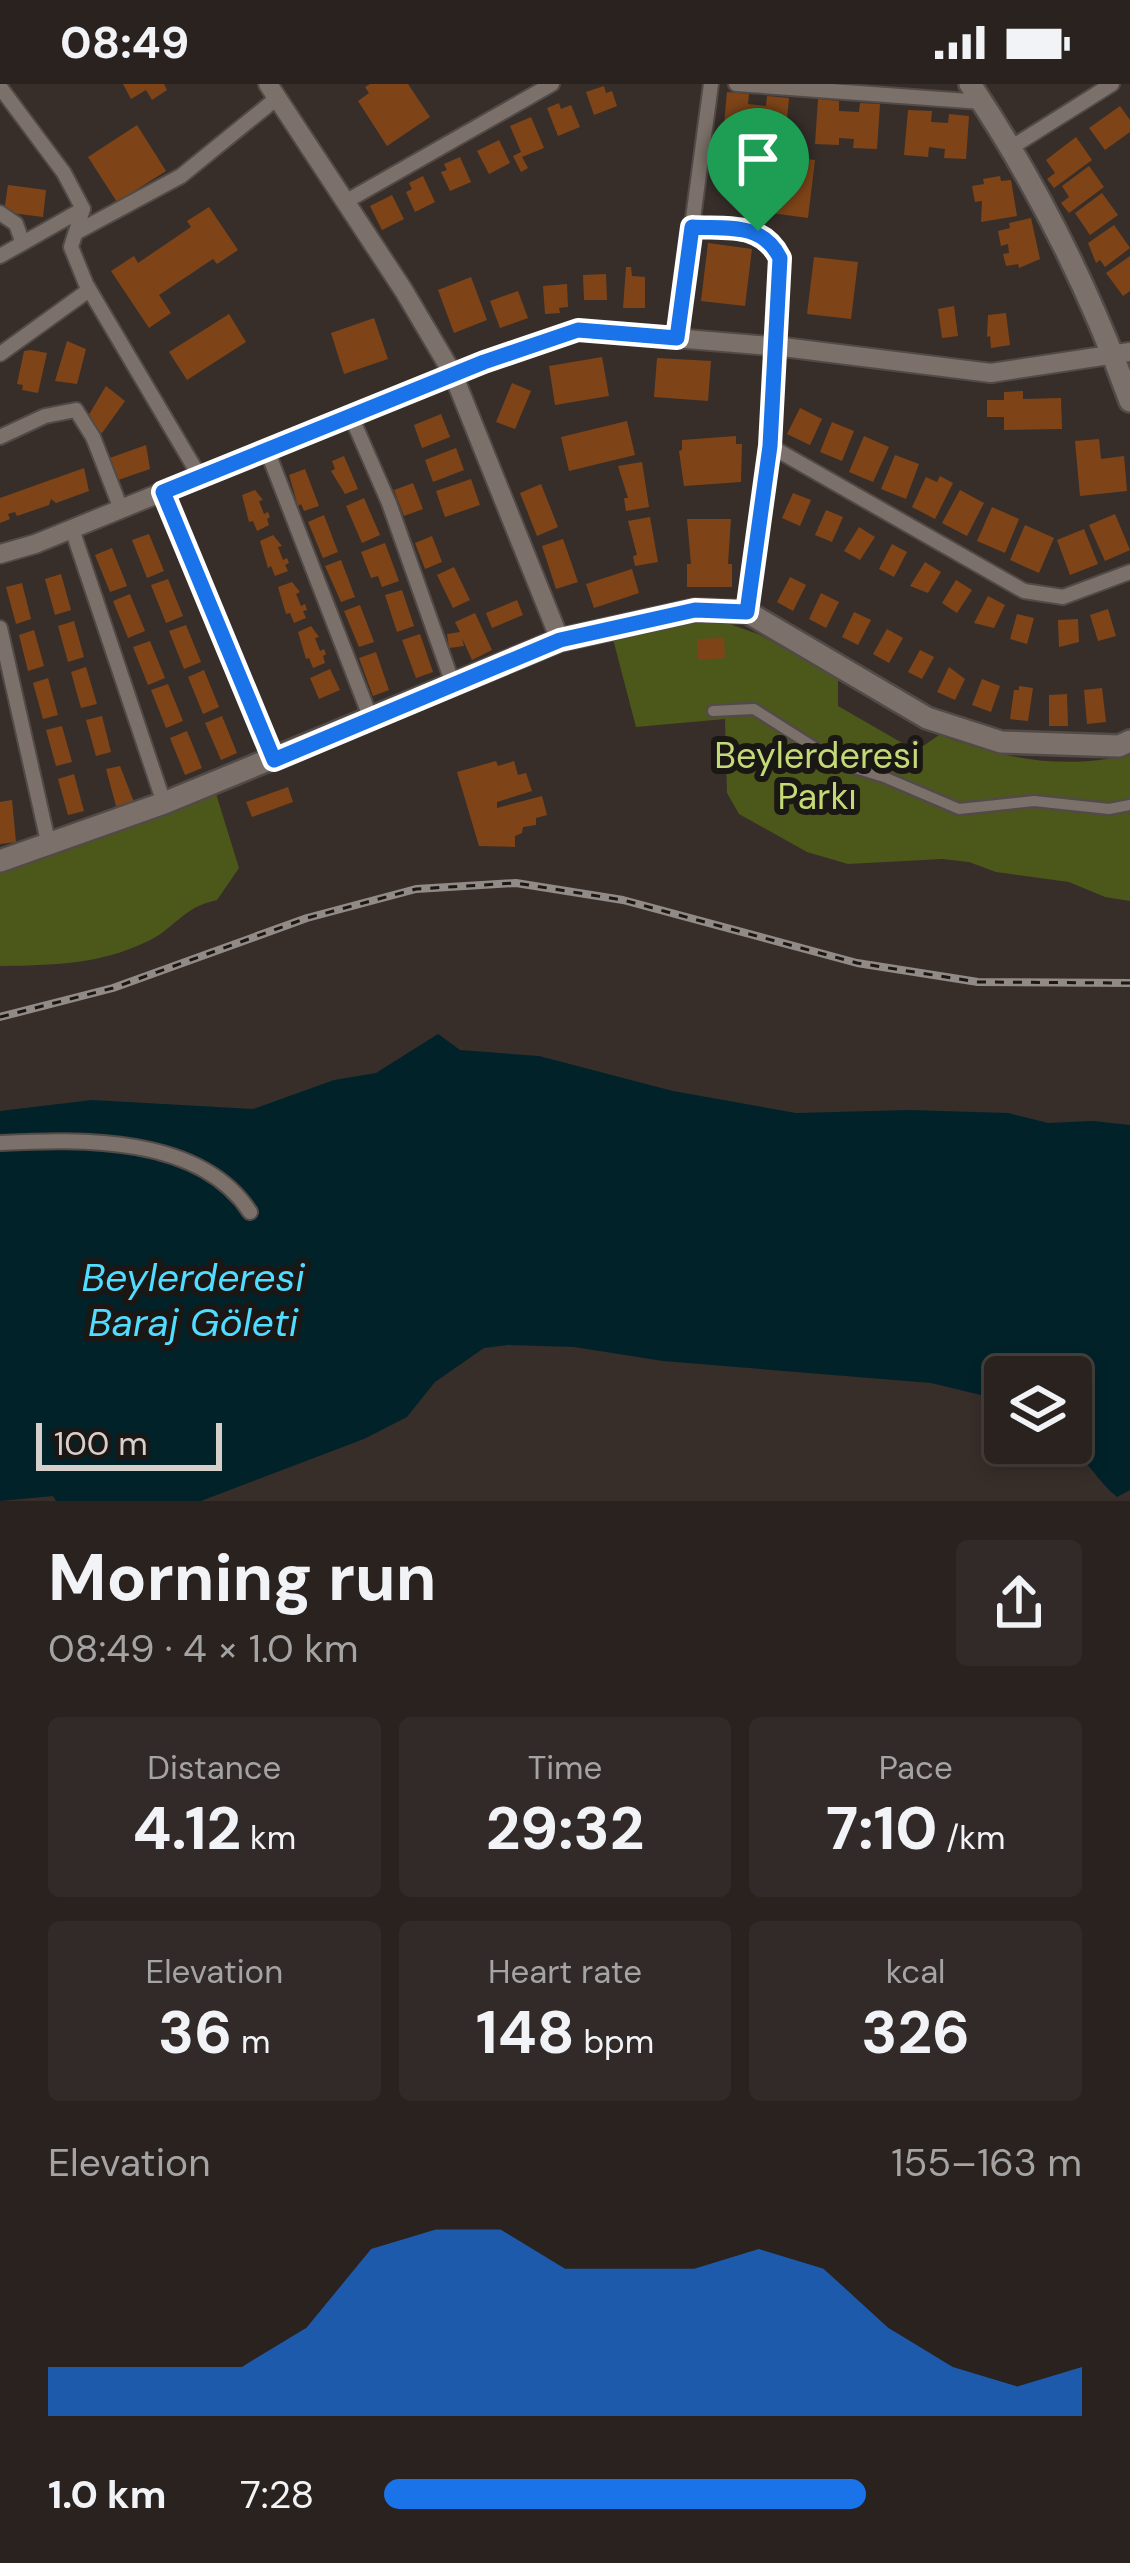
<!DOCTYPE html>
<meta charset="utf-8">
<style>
body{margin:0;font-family:"DM Sans",sans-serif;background:#312a28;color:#f1f3f6;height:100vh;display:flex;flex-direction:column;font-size:45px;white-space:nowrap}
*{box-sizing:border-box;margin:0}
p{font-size:39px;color:#a5a4a4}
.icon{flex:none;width:66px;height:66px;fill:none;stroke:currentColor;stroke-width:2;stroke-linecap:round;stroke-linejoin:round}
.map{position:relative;height:1417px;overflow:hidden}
.drawer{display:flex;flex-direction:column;background:#29221f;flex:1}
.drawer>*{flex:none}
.fabs{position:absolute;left:984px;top:1272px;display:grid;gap:24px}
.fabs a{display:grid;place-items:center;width:108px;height:108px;border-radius:12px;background:#29221f;box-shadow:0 6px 18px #0003,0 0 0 3px #453f3d;font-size:60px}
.scale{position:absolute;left:36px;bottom:30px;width:186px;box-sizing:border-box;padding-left:12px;border:6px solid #d6d0cd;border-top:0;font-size:33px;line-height:42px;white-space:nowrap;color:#d6d0cd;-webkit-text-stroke:9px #1b1715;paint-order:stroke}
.pin{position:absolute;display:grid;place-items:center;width:102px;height:102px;color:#fff;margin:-123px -51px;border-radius:50% 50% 50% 0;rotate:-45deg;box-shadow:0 0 12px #0007}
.pin .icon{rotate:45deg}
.round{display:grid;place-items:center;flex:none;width:126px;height:126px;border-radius:12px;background:#312a28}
.head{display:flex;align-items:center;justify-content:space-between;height:204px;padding:0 48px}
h1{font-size:66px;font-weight:700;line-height:90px}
.metrics{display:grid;grid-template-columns:repeat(3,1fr);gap:18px;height:204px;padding:12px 48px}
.metrics div{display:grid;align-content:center;border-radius:12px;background:#312a28;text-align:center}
.metrics b{font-size:60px;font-weight:700}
.metrics small{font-size:33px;font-weight:400}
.metrics p{font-size:33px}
.chart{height:336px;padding:24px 48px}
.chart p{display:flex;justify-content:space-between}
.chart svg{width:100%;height:216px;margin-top:12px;fill:#1a73e8;opacity:.7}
ul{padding:0 48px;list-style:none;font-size:39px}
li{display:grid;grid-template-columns:192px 144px 1fr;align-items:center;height:90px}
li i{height:30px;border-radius:15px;background:#1a73e8}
.status{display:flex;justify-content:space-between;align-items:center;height:84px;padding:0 60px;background:#29221f;direction:ltr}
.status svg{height:33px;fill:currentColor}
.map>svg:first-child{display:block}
.green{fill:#4c581a}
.water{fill:#022229}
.building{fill:#7e4418}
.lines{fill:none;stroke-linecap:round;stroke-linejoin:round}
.pedestrian-casing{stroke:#524a46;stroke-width:15}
.minor-casing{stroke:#524a46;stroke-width:18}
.tertiary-casing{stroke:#524a46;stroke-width:22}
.secondary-casing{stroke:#524a46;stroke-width:26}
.pedestrian{stroke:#7b716a;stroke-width:10}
.minor{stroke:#7b716a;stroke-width:14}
.tertiary{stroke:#7b716a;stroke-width:18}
.secondary{stroke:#7b716a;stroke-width:21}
.rail-casing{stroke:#918a86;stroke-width:8}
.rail{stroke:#1b1715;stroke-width:3;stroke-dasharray:9;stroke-linecap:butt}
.route-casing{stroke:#fff;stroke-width:24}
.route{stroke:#1a73e8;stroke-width:15}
.labels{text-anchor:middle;stroke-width:12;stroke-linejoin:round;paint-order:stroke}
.park-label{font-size:36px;fill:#c4da77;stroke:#1b1715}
.water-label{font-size:39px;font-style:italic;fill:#50ddff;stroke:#1b1715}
</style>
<div class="status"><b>08:49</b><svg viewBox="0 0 49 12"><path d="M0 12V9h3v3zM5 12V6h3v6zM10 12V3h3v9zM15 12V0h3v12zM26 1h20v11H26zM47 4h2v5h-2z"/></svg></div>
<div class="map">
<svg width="1130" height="1417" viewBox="0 0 1130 1417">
<rect width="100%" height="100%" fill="#372e29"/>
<g class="green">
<path d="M684,538h40l34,12 80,43v29l78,45 23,-16c69,24 118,35 191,20v146l-25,-4 -36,-15 -73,-10 -27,-10 -27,-3 -94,5 -41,-12 -68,-38 -12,-21 -2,-74 -89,8 -23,-88 38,-12z"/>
<path d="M213,700l26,84 -22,32c-37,8 -41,29 -71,42 -48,23 -93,23 -146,24v-105z"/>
</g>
<path class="water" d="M438,950l22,16 79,6 134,35 123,22 114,-3 98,3 40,10 45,-2 37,4v365l-13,7c-20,-16 -30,-38 -51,-54h5v-66h-66v30l-20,-11 -54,-13 -268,-22 -89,-14 -66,-2 -24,3 -49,34 -28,35 -43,22 -163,62h-145l-3,-5 -53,5v-390l92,-11 161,9 81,-29 42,-7z"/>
<g class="building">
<polygon points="123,0 164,0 167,6 152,16 146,6 131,15"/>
<polygon points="370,0 408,0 430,33 387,62 358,17 369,9 365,3"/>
<polygon points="604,2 606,9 612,7 617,22 594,31 586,8"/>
<polygon points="727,8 749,10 748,20 766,22 767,12 789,14 785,57 760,55 761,47 745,46 744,53 723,51"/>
<polygon points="818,15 839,17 839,27 859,28 860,19 880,20 877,65 853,64 854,55 839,54 839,61 815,60"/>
<polygon points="559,19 561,25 571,21 580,43 558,52 547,24"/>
<polygon points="1120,22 1130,36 1130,48 1105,66 1089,44"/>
<polygon points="908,26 932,27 931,38 948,39 949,30 969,32 966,75 944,74 945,65 929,63 928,73 904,71"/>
<polygon points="531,33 544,64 522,73 528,84 521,88 513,72 521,68 510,42"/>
<polygon points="137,41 166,87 117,118 88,73"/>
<polygon points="1076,53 1092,76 1054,104 1047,95 1055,89 1046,76"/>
<polygon points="499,56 510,79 489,90 477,67"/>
<polygon points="771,71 815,76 808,134 764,128"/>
<polygon points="460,73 471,98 450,107 441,88 447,86 444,80"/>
<polygon points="1089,82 1104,103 1069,129 1061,119 1069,113 1062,102"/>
<polygon points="423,92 435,118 415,128 406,108 412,105 409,99"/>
<polygon points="1000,92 1001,97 1011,96 1017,132 981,138 982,117 975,118 972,102 984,100 983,95"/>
<polygon points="8,101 46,106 43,133 4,128"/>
<polygon points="1102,109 1118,131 1090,151 1075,129"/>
<polygon points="392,111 404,135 382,146 370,122"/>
<polygon points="209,123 238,166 217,180 213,175 159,211 171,229 149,244 111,187 134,172 138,179 191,143 187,137"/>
<polygon points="1031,134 1040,175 1019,184 1018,180 1006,182 1003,170 1009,169 1008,160 1001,162 998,147 1010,144 1009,139"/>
<polygon points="1114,141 1130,164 1105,183 1100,176 1096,179 1088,159"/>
<polygon points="708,159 752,165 745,222 701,217"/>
<polygon points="1130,172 1130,207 1123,212 1106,189"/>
<polygon points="814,173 858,178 851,235 807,230"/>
<polygon points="626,183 631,183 632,192 645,193 645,224 623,224"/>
<polygon points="606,190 607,216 584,216 583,191"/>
<polygon points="471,193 487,236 454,249 438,206"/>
<polygon points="567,200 568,223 559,224 560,229 545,230 543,202"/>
<polygon points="518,207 528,234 500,244 490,217"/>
<polygon points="954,222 958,252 942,254 938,225"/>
<polygon points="1006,229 1010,261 991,264 990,252 987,253 988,231"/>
<polygon points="229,230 246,258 187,296 169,268"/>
<polygon points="374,234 388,275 344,290 331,249"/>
<polygon points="67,257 86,265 77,300 55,297"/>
<polygon points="31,266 47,269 38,309 22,306 23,301 17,300 24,267"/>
<polygon points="602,273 609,312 555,321 549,282"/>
<polygon points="657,274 711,277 708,317 654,313"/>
<polygon points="512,299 531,307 515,345 496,338"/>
<polygon points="106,302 125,317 102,349 84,339"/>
<polygon points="1023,307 1023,315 1061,314 1062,345 1004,346 1004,333 987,333 987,316 1004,316 1004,308"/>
<polygon points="800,324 822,335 810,361 787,350"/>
<polygon points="441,330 450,353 422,364 414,341"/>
<polygon points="627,337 635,371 569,387 561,353"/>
<polygon points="832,338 854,347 842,377 820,368"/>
<polygon points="736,352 736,360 742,360 741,398 684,402 679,367 682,366 682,356"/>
<polygon points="864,352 889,363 873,398 849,388"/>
<polygon points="1099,355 1101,375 1124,372 1127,407 1080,412 1075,357"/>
<polygon points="146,361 150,385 118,396 116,392 113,393 107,375"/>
<polygon points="456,364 464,386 433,398 425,376"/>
<polygon points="895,371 919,380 906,415 881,405"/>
<polygon points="344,372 358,405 345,410 331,387 335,385 332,377"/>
<polygon points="642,378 649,423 626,427 624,414 628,414 618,382"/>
<polygon points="84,384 89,407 56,419 51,415 49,421 17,432 15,428 8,430 10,435 0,439 0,414"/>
<polygon points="305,385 319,422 304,427 301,420 298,422 289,391"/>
<polygon points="940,392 953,399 935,435 912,423 926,393 937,398"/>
<polygon points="471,395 480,421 445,433 436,407"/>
<polygon points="413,399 423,425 404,432 394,406"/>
<polygon points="541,400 558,443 537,452 520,409"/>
<polygon points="255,406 263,416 259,417 264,430 268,428 270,433 267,435 269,441 257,447 253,437 249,438 242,411"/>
<polygon points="960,406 984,419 967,452 942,439"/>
<polygon points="793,409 811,416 800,442 782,434"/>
<polygon points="364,414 380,451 362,459 346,422"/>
<polygon points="992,423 1019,435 1005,469 977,457"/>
<polygon points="826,426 843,433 832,458 815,451"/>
<polygon points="1115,430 1130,466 1105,477 1089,441"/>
<polygon points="324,431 338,468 323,474 308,438"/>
<polygon points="650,433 658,478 635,482 633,472 637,471 628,437"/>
<polygon points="687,435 731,435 728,480 732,480 732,503 687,503 687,480 691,480"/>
<polygon points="1025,441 1054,454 1039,489 1010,476"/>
<polygon points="859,443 875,453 860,476 844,467"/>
<polygon points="1084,445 1098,480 1070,491 1057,456"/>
<polygon points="149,450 164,487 147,494 132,456"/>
<polygon points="273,451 282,462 278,463 283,476 287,474 289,479 285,481 288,487 275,492 271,482 268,484 260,457"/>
<polygon points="432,452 442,478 425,485 415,459"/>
<polygon points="563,455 578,498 556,505 542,462"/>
<polygon points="385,459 399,497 382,503 378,492 371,494 361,468"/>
<polygon points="892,460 907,468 894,493 879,485"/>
<polygon points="112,464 127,502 110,508 95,471"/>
<polygon points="341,476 355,513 341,518 325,482"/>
<polygon points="925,478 941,488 928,509 910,502"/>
<polygon points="454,483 470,516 453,524 437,491"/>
<polygon points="632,485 639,509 594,524 586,500"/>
<polygon points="61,490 71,526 55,531 45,495"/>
<polygon points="790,493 806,501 793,527 777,518"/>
<polygon points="168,495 183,532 166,539 151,501"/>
<polygon points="956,496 972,506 957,529 942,519"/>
<polygon points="292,498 300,508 296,510 301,522 305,520 307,526 303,527 306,534 294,539 290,529 286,530 278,503"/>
<polygon points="22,499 31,535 16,540 6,503"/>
<polygon points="402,506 414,542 397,548 385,511"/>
<polygon points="821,509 839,518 826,544 809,535"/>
<polygon points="130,510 145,547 128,554 113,517"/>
<polygon points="988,512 1005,521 994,544 974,539"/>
<polygon points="517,516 523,531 492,544 486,529"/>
<polygon points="360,521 374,558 359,563 344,527"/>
<polygon points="1108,525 1116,552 1098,557 1090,531"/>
<polygon points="854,528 871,536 858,561 842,553"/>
<polygon points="475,529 492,566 472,576 462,554 464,562 449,564 447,550 460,548 455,538"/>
<polygon points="1017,530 1034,534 1027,560 1010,555"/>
<polygon points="1078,535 1079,558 1059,563 1058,536"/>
<polygon points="74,537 84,573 68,578 58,542"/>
<polygon points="186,541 201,578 184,585 169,547"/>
<polygon points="311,542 319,553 315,554 320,567 324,565 326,570 323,572 325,579 313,584 309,574 306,575 298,548"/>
<polygon points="887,545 903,554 889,579 873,570"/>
<polygon points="34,546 44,582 28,587 19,551"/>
<polygon points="420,550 433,588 416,594 402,556"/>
<polygon points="724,554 725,574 698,576 697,555"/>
<polygon points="150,557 165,594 148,601 133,563"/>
<polygon points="920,566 934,573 922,595 908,588"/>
<polygon points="376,568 389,606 373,612 359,574"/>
<polygon points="86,583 97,620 81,624 71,588"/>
<polygon points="949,583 965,595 955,616 937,608"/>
<polygon points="330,585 340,606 319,615 310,594"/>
<polygon points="204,586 219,623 203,630 188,593"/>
<polygon points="48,594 58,631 43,635 33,599"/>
<polygon points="982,595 1000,602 991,628 972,621"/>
<polygon points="168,600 183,637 166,644 151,606"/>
<polygon points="1019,602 1033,604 1028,637 1010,635 1014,606 1019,606"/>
<polygon points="1102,604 1106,638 1087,640 1084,606"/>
<polygon points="1067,610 1068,642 1049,642 1049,611"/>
<polygon points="102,632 111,668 96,672 86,636"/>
<polygon points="222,632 237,669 221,676 205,639"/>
<polygon points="62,642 72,678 56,682 46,646"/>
<polygon points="187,647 202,684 185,691 170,654"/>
<polygon points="496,677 498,682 514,677 518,691 526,689 532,707 497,718 497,724 542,712 547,731 536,734 536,741 523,743 522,749 515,752 515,763 479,762 457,688"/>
<polygon points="120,682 134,718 116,722 106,685"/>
<polygon points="74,690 84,727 68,731 58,695"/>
<polygon points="288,703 293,718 252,733 246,718"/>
<polygon points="12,716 16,758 0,760 0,718"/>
</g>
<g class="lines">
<defs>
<polyline id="pedestrian" points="713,627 754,625 839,679 884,693 959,725 1034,717 1109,725 1130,721"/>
<g id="minor">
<polyline points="736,0 982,18"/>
<polyline points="0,3 64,89 83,125 71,163 86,200 200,393"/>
<polyline points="1012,63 1112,0"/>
<polyline points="345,118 552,0"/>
<polyline points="0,129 16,140 22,157"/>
<path d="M691,143c36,2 71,-4 89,31l-10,188 254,145 39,6 67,-25"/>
<polyline points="77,148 181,92 277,14"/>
<polyline points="0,172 83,125"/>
<polyline points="677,254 711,0"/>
<polyline points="0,270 89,206"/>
<polyline points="351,332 389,419 453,600"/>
<polyline points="0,353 45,332 76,326 93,353 121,425"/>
<polyline points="267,366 371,635"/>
<polyline points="163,408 273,676"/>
<polyline points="72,445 164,719"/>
<polyline points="747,528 770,362"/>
<polyline points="0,544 49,762"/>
<path d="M0,1059c80,-4 200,-8 250,69"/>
</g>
<g id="tertiary">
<polyline points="268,0 404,207 453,290 560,556"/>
<polyline points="0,470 35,460 484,277 578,246 783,263 991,289 1130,268"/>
</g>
<g id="secondary">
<path d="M970,0c67,100 119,204 160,317"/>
<polyline points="0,777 164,719 560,556 695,526 747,528 927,634 1001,658 1119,662 1130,657"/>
</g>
</defs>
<use href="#pedestrian" class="pedestrian-casing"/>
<use href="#minor" class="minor-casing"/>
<use href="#tertiary" class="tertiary-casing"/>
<use href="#secondary" class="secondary-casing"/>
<use href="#pedestrian" class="pedestrian"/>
<use href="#minor" class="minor"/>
<use href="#tertiary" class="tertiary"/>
<use href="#secondary" class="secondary"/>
<defs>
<polyline id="rail" points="0,933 113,904 307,834 416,805 516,799 623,816 857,879 978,898 1130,899"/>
</defs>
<use href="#rail" class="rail-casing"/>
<use href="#rail" class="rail"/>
</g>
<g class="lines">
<defs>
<path id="route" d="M692,143c35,2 70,-5 88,31l-10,188 -23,166 -52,-2 -135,30 -286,120 -111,-268 321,-130 94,-32 99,8z"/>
</defs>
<use href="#route" class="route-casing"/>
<use href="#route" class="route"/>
</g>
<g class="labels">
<g class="park-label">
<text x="817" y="684">Beylerderesi<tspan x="817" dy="41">Parkı</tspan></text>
</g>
<g class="water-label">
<text x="193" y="1207">Beylerderesi<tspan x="193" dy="45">Baraj Göleti</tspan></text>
</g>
</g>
</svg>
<div class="fabs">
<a><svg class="icon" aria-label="layers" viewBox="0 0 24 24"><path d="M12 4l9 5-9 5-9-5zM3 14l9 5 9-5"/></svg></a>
</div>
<div class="scale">100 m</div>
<div class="pin" style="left:758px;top:147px;background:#1e9e55"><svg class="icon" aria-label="arrive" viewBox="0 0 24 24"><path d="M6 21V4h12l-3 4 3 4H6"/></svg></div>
</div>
<section class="drawer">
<div class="head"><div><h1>Morning run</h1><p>08:49 · 4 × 1.0 km</p></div><a class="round"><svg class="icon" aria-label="share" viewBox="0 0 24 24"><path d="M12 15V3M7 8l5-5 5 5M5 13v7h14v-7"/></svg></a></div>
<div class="metrics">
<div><p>Distance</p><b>4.12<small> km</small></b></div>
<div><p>Time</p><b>29:32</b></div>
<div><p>Pace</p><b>7:10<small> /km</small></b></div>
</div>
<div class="metrics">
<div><p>Elevation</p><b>36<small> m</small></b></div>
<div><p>Heart rate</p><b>148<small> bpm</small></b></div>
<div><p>kcal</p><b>326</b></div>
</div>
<div class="chart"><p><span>Elevation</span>155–163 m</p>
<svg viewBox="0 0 160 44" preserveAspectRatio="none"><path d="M0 44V34L10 34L20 34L30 34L40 26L50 10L60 6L70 6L80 14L90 14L100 14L110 10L120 14L130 26L140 34L150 38L160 34V44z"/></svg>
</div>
<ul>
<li><b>1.0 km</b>7:28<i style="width:69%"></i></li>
</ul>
</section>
